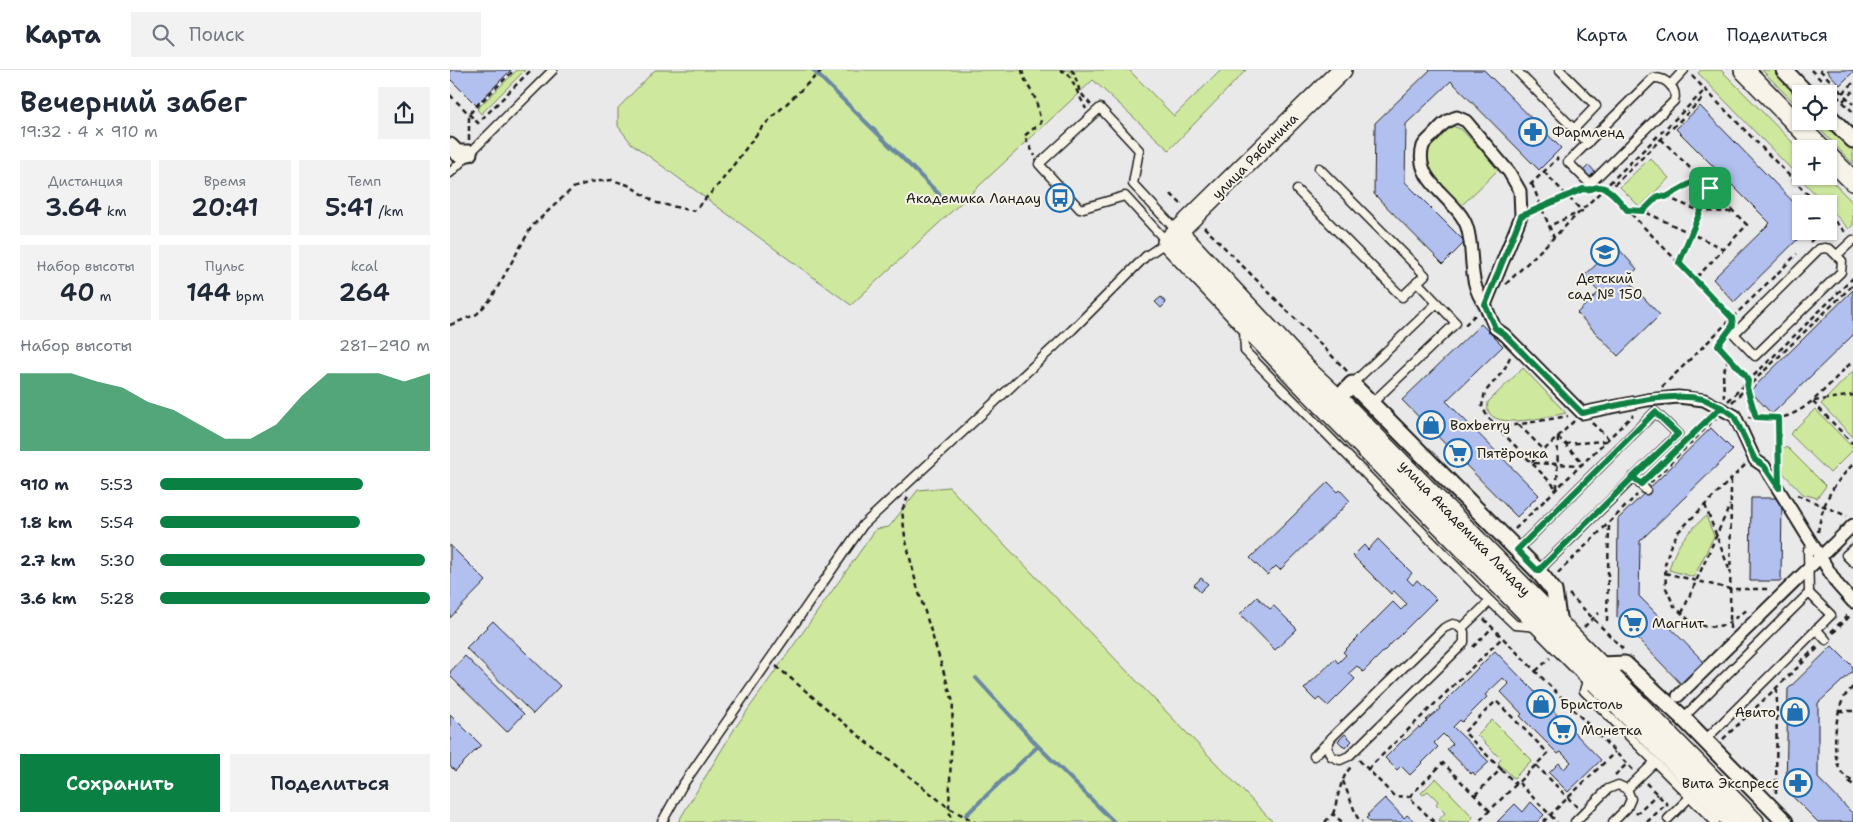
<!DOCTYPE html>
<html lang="ru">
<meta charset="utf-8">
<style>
body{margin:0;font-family:"Shantell Sans",sans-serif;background:#f2f2f3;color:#1f2937;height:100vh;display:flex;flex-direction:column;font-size:19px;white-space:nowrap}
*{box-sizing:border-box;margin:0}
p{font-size:16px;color:#747a83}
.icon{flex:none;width:28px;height:28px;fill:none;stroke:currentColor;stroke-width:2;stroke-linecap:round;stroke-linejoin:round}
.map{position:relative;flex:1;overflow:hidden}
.panel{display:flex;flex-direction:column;background:#fff;width:450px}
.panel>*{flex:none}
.controls{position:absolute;left:1342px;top:15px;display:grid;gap:10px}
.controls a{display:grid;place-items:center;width:45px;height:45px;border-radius:0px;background:#fff;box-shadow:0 1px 4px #0004;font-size:25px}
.pin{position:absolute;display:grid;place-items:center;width:42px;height:42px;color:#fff;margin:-21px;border-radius:10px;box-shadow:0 2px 8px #0006}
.round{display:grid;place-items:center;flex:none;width:52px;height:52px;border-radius:0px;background:#f2f2f3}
.summary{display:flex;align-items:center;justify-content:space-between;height:85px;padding:0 20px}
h1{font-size:28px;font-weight:600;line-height:38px}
.figures{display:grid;grid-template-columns:repeat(3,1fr);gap:8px;height:85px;padding:5px 20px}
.figures div{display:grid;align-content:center;border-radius:0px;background:#f2f2f3;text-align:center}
.figures b{font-size:25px;font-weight:600}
.figures small{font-size:14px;font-weight:400}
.figures p{font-size:14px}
.chart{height:140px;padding:10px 20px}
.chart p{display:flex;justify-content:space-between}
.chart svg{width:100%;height:90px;margin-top:5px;fill:#0b8043;opacity:.7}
.primary-button{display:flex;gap:10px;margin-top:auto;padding:10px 20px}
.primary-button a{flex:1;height:58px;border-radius:0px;background:#0b8043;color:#fff;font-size:20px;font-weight:600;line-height:58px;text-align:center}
.primary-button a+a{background:#f2f2f3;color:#1f2937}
ul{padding:0 20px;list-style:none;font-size:16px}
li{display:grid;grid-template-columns:80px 60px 1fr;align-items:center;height:38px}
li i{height:12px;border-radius:6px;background:#0b8043}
header{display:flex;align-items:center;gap:30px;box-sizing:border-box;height:70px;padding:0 25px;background:#fff;border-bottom:1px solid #e0e1e3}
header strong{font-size:24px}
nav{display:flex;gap:28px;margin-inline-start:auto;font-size:18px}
.search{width:350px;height:45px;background:#f2f2f3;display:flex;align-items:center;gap:12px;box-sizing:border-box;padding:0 18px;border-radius:0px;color:#747a83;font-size:19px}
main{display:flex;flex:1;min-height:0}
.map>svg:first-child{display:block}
.green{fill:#cee89e;stroke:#75825d}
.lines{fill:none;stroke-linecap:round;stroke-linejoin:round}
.stream{stroke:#6b89a2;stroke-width:4}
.building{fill:#b2c0f0;stroke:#1c1c1c}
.service-casing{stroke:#1c1c1c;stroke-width:11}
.pedestrian-casing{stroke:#1c1c1c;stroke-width:15}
.minor-casing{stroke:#1c1c1c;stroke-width:19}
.tertiary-casing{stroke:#1c1c1c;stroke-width:22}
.path{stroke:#1c1c1c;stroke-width:2.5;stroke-dasharray:5 4;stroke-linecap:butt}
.service{stroke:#f7f3e8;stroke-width:8}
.pedestrian{stroke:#f7f3e8;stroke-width:11}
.minor{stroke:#f7f3e8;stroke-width:15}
.tertiary{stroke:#f7f3e8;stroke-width:19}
.route-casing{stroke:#fff;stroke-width:10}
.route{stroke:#0b8043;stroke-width:6}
.labels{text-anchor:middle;stroke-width:4;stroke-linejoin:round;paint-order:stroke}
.poi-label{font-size:14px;fill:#1c1c1c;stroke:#f7f3e8;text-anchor:start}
.street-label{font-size:14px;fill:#1c1c1c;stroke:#f7f3e8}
</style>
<header>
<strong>Карта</strong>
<div class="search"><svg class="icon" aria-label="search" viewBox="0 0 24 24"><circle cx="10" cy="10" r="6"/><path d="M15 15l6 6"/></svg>Поиск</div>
<nav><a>Карта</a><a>Слои</a><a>Поделиться</a></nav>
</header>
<main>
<section class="panel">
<div class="summary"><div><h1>Вечерний забег</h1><p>19:32 · 4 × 910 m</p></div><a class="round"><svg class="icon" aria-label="share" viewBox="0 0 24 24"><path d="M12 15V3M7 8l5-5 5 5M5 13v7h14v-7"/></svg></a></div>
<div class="figures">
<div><p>Дистанция</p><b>3.64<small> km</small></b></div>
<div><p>Время</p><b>20:41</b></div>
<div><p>Темп</p><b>5:41<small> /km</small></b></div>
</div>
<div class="figures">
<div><p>Набор высоты</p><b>40<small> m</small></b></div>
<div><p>Пульс</p><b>144<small> bpm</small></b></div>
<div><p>kcal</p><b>264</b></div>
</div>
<div class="chart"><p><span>Набор высоты</span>281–290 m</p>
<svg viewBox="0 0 160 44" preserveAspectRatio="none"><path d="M0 44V6L10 6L20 6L30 10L40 13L50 20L60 24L70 31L80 38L90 38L100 31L110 17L120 6L130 6L140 6L150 10L160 6V44z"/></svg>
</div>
<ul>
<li><b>910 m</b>5:53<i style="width:75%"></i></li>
<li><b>1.8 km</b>5:54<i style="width:74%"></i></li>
<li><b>2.7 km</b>5:30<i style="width:98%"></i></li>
<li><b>3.6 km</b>5:28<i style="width:100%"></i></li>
</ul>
<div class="primary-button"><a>Сохранить</a><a>Поделиться</a></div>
</section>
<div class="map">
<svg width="1403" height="752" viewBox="0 0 1403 752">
<rect width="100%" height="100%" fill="#e9e9ea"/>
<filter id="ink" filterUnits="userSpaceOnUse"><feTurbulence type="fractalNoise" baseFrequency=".02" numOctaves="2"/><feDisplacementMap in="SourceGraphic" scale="10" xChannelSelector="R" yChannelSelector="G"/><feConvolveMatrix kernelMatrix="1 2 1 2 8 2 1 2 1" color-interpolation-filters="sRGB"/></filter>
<g filter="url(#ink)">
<g class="green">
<polygon points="67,0 75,0 31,44 27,39"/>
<polygon points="205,0 679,0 724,46 771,0 796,0 719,80 643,10 401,235 181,73 168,56 168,38"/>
<polygon points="1251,0 1271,0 1351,81 1351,106 1377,106 1403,133 1403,155 1399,159 1379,138 1379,134 1375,134 1248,3"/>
<polygon points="1312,0 1328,0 1351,24 1351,40"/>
<polygon points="1362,51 1379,51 1403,76 1403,94"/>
<path d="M1002,56l9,3 38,40 -38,37c-15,-16 -45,-37 -30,-62 6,-9 12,-14 21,-18z"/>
<polygon points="1200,88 1219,108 1190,137 1170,117"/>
<path d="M1073,298l43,45c-16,3 -72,18 -78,-3 -1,-3 0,-6 0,-8z"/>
<polygon points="1403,301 1403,367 1371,334"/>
<polygon points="1365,339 1403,378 1403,380 1380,403 1340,364"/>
<polygon points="1332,377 1338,378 1376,416 1367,428 1353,424 1333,403"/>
<polygon points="499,417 823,752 228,752 285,658 426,459 439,457 468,420"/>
<path d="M1256,446l8,20 -20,41 -25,-7c7,-26 17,-36 37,-54z"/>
<polygon points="1042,650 1082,690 1064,708 1048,693 1051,689 1027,665"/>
<polygon points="986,708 1023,747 1019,752 988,751 995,743 986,734 988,731 978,721 973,725 971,723"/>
</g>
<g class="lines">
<g class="stream">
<polyline points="363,0 493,128"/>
<polyline points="526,608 588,676 664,752"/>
<polyline points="516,745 588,676"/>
</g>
</g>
<g class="building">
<polygon points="0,0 61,0 26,35 0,9"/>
<polygon points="980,0 1034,0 1111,78 1089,100 1001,11 956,54 955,112 1015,172 993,194 924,124 925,53"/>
<polygon points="1376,0 1403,0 1403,2 1390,15"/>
<polygon points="1250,36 1351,140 1351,161 1356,161 1284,232 1263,209 1320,153 1226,59"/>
<polygon points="1139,95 1145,102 1138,109 1131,103"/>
<polygon points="1166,176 1187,199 1176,209 1210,245 1168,286 1127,243 1149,222 1134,206"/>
<polygon points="1403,220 1403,265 1322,344 1300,321"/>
<polygon points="711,227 716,233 711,238 705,232"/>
<polygon points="1031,254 1053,276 996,331 1089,425 1067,447 952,330"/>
<polygon points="1261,358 1283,380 1190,471 1189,526 1256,594 1233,616 1167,547 1168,449"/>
<polygon points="878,412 888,422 890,420 900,431 830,500 826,496 817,505 800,488"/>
<polygon points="1301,428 1332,428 1331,511 1300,511"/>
<polygon points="928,469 962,503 957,509 963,515 967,510 986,529 913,602 907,596 899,603 905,609 878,636 869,628 866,631 854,619 885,589 888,593 896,585 893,582 943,532 951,540 957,534 944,521 941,524 903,486 914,475 918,480"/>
<polygon points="0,475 36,511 0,548"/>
<polygon points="751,508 758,514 750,522 744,515"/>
<polygon points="807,527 820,539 824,536 847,559 825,580 790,544"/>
<polygon points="43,551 110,616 83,644 16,578"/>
<polygon points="1382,576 1403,597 1403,601 1368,633 1368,708 1403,744 1403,752 1368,752 1336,720 1338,619"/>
<polygon points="1045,581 1151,690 1118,722 1099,703 1109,693 1114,699 1121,692 1111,682 1108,684 1070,646 1072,644 1051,622 1059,614 1053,608 1035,625 1037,627 1012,652 1010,650 1003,657 1039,692 1025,705 1023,702 1021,704 997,679 1003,674 993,664 984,673 988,677 960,705 951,696 947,700 935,688 954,669 955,670 969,657 970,658 977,651 976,650 990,639 989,637"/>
<polygon points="15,586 74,644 57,662 0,606 0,602"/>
<polygon points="0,644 31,675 5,701 0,696"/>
<polygon points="895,664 902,671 895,678 888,671"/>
<polygon points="935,728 954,748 957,745 965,752 920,752 916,748 919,746 917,745"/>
<polygon points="1081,732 1094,745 1087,752 1047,752 1065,734 1073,742"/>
</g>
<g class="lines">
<defs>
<g id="service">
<polyline points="1066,0 1124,59 1146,36 1110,0"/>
<path d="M1203,8c13,-1 25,11 21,23l-84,83 -22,-22z"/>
<polyline points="1220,15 1234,0"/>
<polyline points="1124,59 1138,73"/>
<polyline points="0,103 103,0"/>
<polyline points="847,120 952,227 975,205 869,98"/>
<polygon points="1375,178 1380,179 1392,191 1391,202 1305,286 1284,264 1369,179"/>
<polyline points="1387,185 1403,170"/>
<polyline points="967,212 987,233"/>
<polyline points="794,259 795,281 1040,531 1065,555 1087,557"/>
<polyline points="902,314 987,233 1006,253 921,334"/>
<polyline points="1183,407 1196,420"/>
<polyline points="1403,479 1396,485 1403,492"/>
<polyline points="1067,480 1205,342 1228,364 1088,501"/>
<polyline points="1358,480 1359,523"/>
<polygon points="1003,554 1007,555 1014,562 1014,572 1011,576 899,686 890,690 881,686 877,677 881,668 994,558"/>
<polyline points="1012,558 1040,531"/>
<polyline points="1366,559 1376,570"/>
<polyline points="1138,607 1134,621 1265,752"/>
<polyline points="1233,648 1359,523 1381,545 1255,670"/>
<polyline points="864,686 878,672"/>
<polyline points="1177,719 1205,692"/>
<polyline points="1218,749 1240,727"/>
<polyline points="212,752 232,716 413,455 622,260 696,186 717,172 675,126 630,139 589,94 650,38 689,80 683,114 727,161"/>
<polyline points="1125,752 1158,719 1168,715 1177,719 1181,729 1177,738 1163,752"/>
</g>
<g id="pedestrian">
<path d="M1007,47l9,4 43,51 11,19 1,25 -36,89c-18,-22 -10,-53 -18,-78 -9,-28 -55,-45 -44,-81 2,-4 7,-8 10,-11 8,-9 13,-15 24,-18z"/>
<polyline points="1035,235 1045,258 1055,265 1132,343 1197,330 1228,327 1254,330 1285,346 1305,390 1314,396 1387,514 1403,532"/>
<polyline points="1228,626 1403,455"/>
</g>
<g id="minor">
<polyline points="1334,0 1357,24"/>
<polyline points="1379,46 1403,70"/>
<polyline points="0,76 7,83 19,83"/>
<polyline points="888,329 902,314 1088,501 1104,521 1109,554"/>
<polyline points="1150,595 1175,594 1233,648 1335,752"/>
</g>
<g id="tertiary">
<polyline points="892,0 717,172 846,308 1283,752"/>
<polyline points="1294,0 1371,79"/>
<polyline points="1379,87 1403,111"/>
<polyline points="728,162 860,303 888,329 1304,752"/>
</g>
</defs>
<use href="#service" class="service-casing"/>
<use href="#pedestrian" class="pedestrian-casing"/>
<use href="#minor" class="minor-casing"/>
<use href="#tertiary" class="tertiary-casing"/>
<g class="path">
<polyline points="572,0 574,8 586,30 591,53 574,66 585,86"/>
<polyline points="610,0 618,3 636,39"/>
<polyline points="621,0 624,3 630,22 641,35"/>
<polyline points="1361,0 1403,42"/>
<polyline points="1370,0 1403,34"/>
<polyline points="1242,6 1367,134"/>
<polyline points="1393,23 1403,13"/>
<polyline points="0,25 28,53 81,0"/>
<polyline points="1393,31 1403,21"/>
<polyline points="1211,69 1297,155 1245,209"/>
<polyline points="19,70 19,44 64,0"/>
<polyline points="1094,102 1132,141 1099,156"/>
<polyline points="1082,114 1104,168"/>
<polyline points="1080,115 1108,88"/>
<polyline points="1156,118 1283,249"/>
<polyline points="1158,121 1253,28"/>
<polyline points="721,124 733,136"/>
<polyline points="1216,127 1250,141 1284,142"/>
<polyline points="1179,140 1193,141 1274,179"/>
<polyline points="1082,141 1132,119"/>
<polyline points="1193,141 1208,126 1216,127 1250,108"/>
<polyline points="1379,145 1397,164"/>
<polyline points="754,157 898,302"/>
<polyline points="1360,172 1371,161"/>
<polyline points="1229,193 1260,118"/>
<polyline points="1056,214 1255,20"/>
<polyline points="0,255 27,244 41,229 82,156 123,118 140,112 162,110 178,115 207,133 244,141 270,113 312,57 372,0"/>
<polyline points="1015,255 1026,244"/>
<polyline points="1274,266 1268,275 1295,305 1298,312"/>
<polyline points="1060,287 1054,300 1035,322 1032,336 1038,348 1047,355 1059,356 1118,346"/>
<polyline points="1212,317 1347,184"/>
<polyline points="1297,318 1306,347"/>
<polyline points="1274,328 1273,303 1279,287"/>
<polyline points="1278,331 1403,208"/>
<polyline points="1364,331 1403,325"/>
<polyline points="1282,332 1403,215"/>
<polyline points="1363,332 1403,374"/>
<path d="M1298,347c13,1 27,3 39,-1 25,-8 47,-38 66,-55"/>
<polyline points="1328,348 1329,396"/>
<polyline points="1124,351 1081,393 1131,395"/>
<polyline points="1142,353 1158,368"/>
<polyline points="1045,355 1107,419 1108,367"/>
<polyline points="1069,355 1094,380"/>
<polyline points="1108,367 1133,393"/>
<polyline points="1236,371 1261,347"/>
<polyline points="1115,374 1155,371"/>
<polyline points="1295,395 1228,462 1220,477 1215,495 1216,518 1224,536 1241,552 1257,557 1275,555 1297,540"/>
<polyline points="1200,413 1266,348"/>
<polyline points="1347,425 1397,446"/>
<polyline points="458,427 452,440 455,467 466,513 503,632 499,738 501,752"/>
<polyline points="1255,435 1279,499"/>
<polyline points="1065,459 1183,345"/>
<path d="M1368,462c5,-32 14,-45 35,-68"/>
<polyline points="1108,503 1187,425"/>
<polyline points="1215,503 1280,519 1319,519"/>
<polyline points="1119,524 1175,581"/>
<polyline points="1232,543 1280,435"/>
<polyline points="1034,549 1183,700"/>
<polyline points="1157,551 1159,453"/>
<polyline points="1134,557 1149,543"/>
<polyline points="1280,559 1281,409"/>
<polyline points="1381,562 1400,543"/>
<polyline points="1383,563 1402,544"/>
<polyline points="1023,577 1042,558"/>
<polyline points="1350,592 1368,575"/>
<polyline points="326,596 420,675 499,738 525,752"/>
<polyline points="1086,601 1100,588"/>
<path d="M1403,617c-3,3 -6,6 -8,9 -10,15 -13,56 -6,72 3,7 8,10 14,13"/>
<polyline points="1389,641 1403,641"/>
<polyline points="1273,669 1370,576"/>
<polyline points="909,690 944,726 959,727"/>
<polyline points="1086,695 1127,737"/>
<polyline points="918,699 1052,568"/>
<polyline points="1051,699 1066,714"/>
<polyline points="1165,705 1177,694"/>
<polyline points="893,711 907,747 912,752"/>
<polyline points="1399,711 1403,715"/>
<polyline points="1069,713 1107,752"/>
<polyline points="1196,713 1218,735"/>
<polyline points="1326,723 1327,617"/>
<polyline points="1025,725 1051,699 1014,662 1046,631 1098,683 1028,752"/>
<path d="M883,744c5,-15 7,-36 18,-47"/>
<polyline points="1186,744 1207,724"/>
<polyline points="875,752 883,744 892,752"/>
<polyline points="984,752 959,727 993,693 1040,741"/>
<polyline points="1093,752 1165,682"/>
<polyline points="1197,752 1216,734"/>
</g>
<use href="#service" class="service"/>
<use href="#pedestrian" class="pedestrian"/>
<use href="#minor" class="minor"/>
<use href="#tertiary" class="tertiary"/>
</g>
</g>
<g class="lines" filter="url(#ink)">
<defs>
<path id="route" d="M1260,118l-10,-10 -34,19 -8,-1 -15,15 -16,-1c-6,-7 -18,-24 -28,-23 -7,0 -7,4 -16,2l-62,27 -36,89 10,23 10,7 77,78c37,-7 84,-22 121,-14 6,2 12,6 18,8l-80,77 -8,-7 -95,94 -21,-21 138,-138 23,22 -45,43 8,7 80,-77 13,9 21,44 9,6 15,22 -1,-70 -22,-1 -9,-29 1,-7 -3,-6 -27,-30 15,-20 -1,-7 -53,-55 31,-75"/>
</defs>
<use href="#route" class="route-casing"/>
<use href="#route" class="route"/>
</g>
<defs>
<symbol id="pharmacy-ring" viewBox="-11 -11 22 22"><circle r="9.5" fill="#f7f3e8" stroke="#1f6fb2" stroke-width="1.5"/><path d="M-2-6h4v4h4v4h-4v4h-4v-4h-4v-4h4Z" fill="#1f6fb2"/></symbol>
<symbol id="bus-ring" viewBox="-11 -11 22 22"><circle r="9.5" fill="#f7f3e8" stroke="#1f6fb2" stroke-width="1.5"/><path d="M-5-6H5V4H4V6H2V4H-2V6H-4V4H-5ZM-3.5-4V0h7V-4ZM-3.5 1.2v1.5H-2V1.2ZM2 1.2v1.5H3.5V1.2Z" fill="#1f6fb2"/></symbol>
<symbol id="school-ring" viewBox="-11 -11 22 22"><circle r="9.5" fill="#f7f3e8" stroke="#1f6fb2" stroke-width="1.5"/><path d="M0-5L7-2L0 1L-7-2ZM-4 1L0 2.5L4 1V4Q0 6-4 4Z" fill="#1f6fb2"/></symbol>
<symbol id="shop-ring" viewBox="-11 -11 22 22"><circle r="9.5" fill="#f7f3e8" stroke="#1f6fb2" stroke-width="1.5"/><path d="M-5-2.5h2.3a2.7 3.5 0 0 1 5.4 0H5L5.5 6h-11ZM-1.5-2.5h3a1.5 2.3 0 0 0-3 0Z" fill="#1f6fb2"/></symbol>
<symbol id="supermarket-ring" viewBox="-11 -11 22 22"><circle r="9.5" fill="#f7f3e8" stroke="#1f6fb2" stroke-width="1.5"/><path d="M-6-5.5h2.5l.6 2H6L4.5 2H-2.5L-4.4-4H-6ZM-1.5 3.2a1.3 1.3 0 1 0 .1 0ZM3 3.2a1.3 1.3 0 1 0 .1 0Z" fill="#1f6fb2"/></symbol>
</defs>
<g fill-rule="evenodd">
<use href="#pharmacy-ring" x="1067" y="46" width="32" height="32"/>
<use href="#bus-ring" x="594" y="112" width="32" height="32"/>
<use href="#school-ring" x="1139" y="166" width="32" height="32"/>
<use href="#shop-ring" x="965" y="339" width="32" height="32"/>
<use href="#supermarket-ring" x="992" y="367" width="32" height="32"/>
<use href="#supermarket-ring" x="1167" y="537" width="32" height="32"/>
<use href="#shop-ring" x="1075" y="618" width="32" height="32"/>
<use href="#shop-ring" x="1329" y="626" width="32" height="32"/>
<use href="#supermarket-ring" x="1096" y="644" width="32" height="32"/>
<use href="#pharmacy-ring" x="1332" y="697" width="32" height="32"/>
</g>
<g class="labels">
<g class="poi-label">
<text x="1102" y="67">Фармленд</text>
<text x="591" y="133" text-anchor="end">Академика Ландау</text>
<text x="1155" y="213" text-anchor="middle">Детский<tspan x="1155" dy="16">сад № 150</tspan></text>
<text x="1000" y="360">Boxberry</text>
<text x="1027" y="388">Пятёрочка</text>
<text x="1202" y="558">Магнит</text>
<text x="1110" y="639">Бристоль</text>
<text x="1326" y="647" text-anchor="end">Авито</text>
<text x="1131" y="665">Монетка</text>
<text x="1329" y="718" text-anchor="end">Вита Экспресс</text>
</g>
<g class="street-label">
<text transform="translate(805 86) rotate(-45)" y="5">улица Рябинина</text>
<text transform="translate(1015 458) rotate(46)" y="5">улица Академика Ландау</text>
</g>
</g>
</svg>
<div class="controls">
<a><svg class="icon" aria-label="locate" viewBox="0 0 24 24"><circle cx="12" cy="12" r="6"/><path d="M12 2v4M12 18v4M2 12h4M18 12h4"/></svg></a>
<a>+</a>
<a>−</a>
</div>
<div class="pin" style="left:1260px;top:118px;background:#1e9e55"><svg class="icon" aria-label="arrive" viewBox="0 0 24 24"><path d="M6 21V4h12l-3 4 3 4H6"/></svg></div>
</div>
</main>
